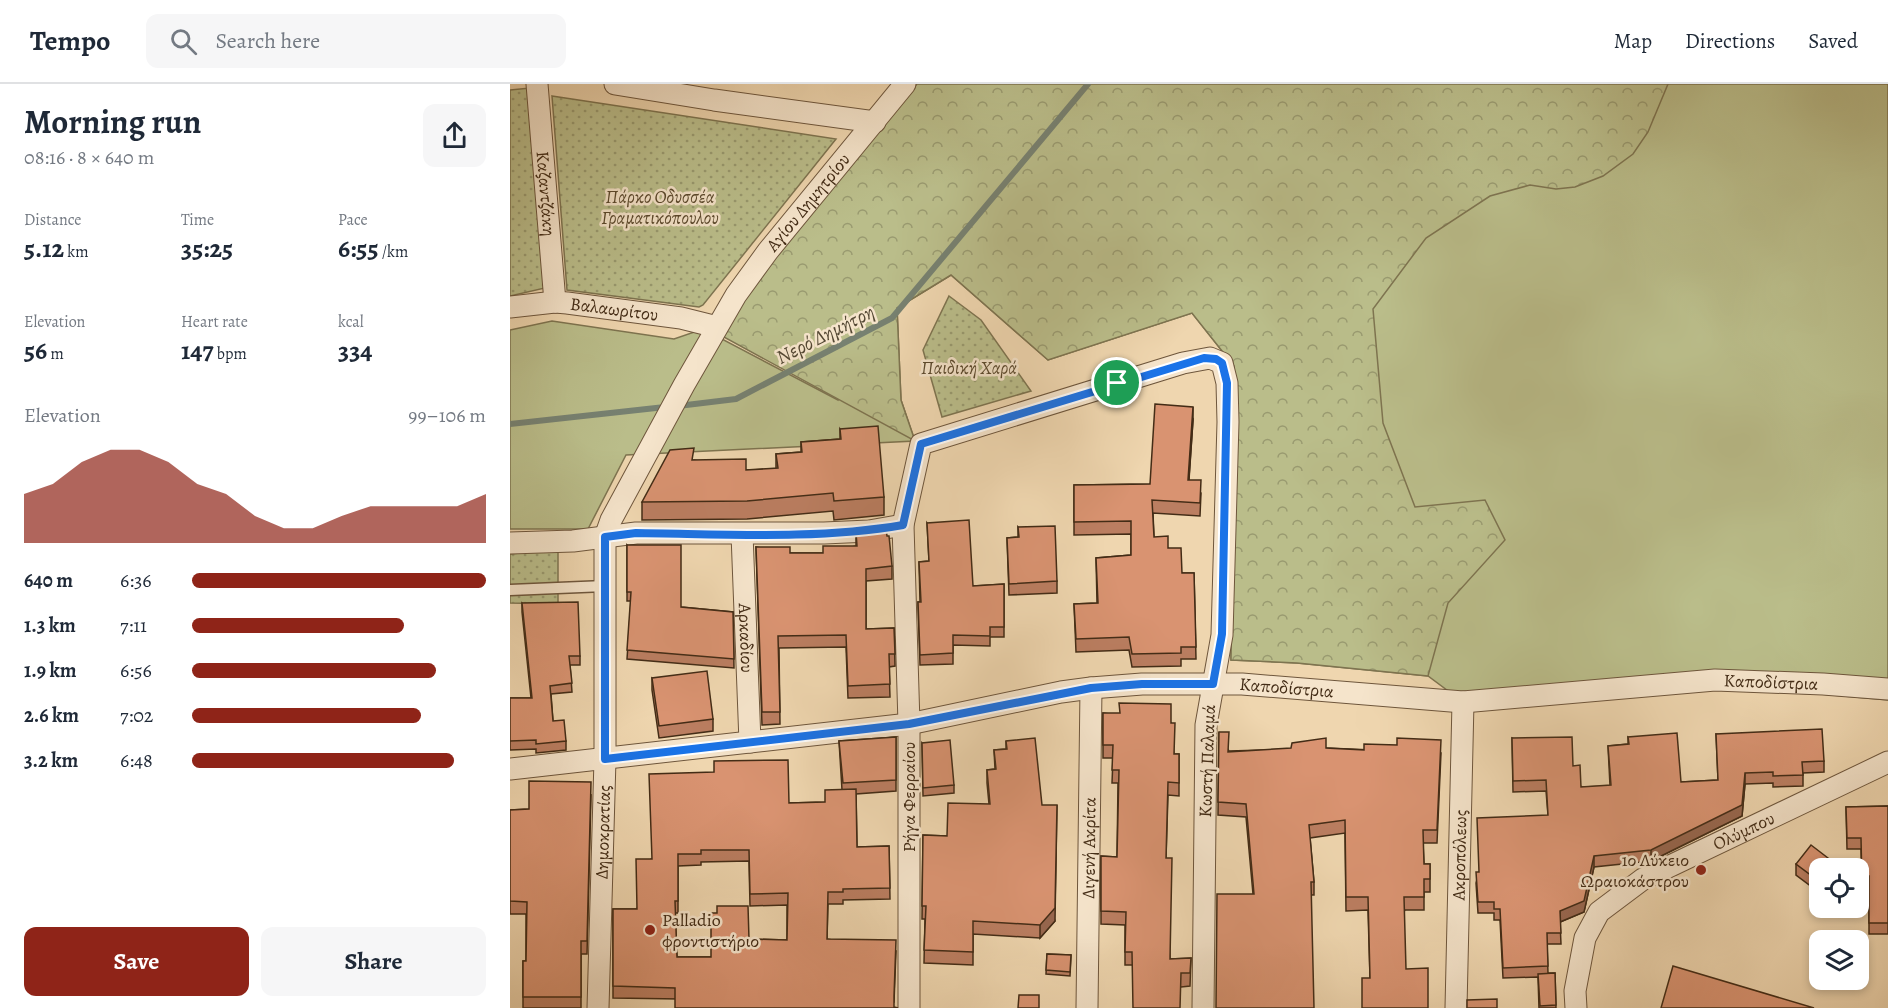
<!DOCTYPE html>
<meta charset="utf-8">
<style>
body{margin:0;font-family:Alegreya,serif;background:#f6f6f7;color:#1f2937;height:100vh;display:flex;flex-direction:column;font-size:22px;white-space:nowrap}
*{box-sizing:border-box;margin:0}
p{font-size:20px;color:#747a83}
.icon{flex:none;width:33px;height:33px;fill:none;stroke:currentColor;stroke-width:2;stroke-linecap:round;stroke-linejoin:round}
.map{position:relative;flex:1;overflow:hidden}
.drawer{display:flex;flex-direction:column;background:#fff;width:510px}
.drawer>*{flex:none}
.buttons{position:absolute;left:1299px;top:774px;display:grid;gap:12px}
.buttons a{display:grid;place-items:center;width:60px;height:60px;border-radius:12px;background:#fff;box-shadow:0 3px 9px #0003;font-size:30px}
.pin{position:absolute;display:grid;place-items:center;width:51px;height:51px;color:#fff;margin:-26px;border:3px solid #fff;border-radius:50%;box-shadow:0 2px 6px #0007}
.round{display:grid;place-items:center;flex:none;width:63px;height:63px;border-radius:12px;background:#f6f6f7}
.headline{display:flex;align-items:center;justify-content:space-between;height:102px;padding:0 24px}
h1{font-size:33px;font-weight:600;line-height:45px}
.figures{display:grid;grid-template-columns:repeat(3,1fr);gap:9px;height:102px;padding:6px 24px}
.figures div{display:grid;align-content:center}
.figures b{font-size:26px;font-weight:600}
.figures small{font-size:16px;font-weight:400}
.figures p{font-size:16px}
.chart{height:168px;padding:12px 24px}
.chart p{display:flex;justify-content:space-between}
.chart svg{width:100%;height:108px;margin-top:6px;fill:#8f2418;opacity:.7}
.cta{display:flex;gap:12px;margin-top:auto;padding:12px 24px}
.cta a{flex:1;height:69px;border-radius:12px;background:#8f2418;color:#fff;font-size:24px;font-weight:600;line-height:69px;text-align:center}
.cta a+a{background:#f6f6f7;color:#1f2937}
ul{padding:0 24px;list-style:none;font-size:20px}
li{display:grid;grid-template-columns:96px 72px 1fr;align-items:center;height:45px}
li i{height:15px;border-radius:8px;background:#8f2418}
header{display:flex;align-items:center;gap:36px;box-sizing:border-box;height:84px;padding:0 30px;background:#fff;border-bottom:2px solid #e0e1e3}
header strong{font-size:28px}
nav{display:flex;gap:33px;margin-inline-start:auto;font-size:21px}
.search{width:420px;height:54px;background:#f6f6f7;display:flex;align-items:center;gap:15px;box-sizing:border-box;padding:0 21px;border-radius:12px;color:#747a83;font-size:22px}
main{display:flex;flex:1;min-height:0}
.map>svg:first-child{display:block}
.grass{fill:#babd8a;stroke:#7e7450;stroke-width:1.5}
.forest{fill:url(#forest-crowns);stroke:#7e7450;stroke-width:1.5}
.park{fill:url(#park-dots);stroke:#7e7450;stroke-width:1.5}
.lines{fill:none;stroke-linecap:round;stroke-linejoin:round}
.stream{stroke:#778171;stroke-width:6}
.lane-casing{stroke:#6e563c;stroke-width:13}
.street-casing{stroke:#6e563c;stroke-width:23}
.lane{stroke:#f5e4cb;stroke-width:10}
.street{stroke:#f5e4cb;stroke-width:21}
.wall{fill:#bb7e61;stroke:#432c16;stroke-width:1.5;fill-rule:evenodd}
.shaded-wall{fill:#98674f;stroke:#432c16;stroke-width:1.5}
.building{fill:#d99371;stroke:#432c16;stroke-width:1.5;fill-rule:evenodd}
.route-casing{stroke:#fff;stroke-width:12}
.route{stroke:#1a73e8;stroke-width:8}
.poi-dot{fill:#8f2418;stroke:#f5e4cb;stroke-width:2}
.labels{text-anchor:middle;stroke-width:5;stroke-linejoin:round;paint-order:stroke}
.street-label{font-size:18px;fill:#432c16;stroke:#f5e4cb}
.park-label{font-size:18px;font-style:italic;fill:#5b492d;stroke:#f5e4cb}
.poi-label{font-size:18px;fill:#432c16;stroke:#f5e4cb;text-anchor:end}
.water-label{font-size:20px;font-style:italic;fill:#544834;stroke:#f5e4cb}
</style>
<header>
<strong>Tempo</strong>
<div class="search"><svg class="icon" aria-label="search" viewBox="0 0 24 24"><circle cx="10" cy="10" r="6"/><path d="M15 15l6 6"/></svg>Search here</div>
<nav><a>Map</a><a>Directions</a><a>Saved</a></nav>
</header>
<main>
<section class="drawer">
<div class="headline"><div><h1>Morning run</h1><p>08:16 · 8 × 640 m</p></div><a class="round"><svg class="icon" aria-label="share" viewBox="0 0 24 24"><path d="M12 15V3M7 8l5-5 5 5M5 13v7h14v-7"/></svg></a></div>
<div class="figures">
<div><p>Distance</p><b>5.12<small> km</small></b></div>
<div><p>Time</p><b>35:25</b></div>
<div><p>Pace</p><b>6:55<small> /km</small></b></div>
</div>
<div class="figures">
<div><p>Elevation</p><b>56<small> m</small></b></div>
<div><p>Heart rate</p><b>147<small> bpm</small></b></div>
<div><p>kcal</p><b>334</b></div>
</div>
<div class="chart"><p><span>Elevation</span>99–106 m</p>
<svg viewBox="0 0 160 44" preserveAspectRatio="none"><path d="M0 44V24L10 20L20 11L30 6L40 6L50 11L60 20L70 24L80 33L90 38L100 38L110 33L120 29L130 29L140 29L150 29L160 24V44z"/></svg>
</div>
<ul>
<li><b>640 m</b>6:36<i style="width:100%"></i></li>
<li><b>1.3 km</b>7:11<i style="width:72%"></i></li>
<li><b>1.9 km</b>6:56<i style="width:83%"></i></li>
<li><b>2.6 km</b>7:02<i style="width:78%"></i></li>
<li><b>3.2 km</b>6:48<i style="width:89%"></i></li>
</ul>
<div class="cta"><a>Save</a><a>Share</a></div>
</section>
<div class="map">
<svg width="1378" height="924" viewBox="0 0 1378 924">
<defs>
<pattern id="forest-crowns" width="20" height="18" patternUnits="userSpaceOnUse" patternTransform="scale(1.5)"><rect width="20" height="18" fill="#babd8a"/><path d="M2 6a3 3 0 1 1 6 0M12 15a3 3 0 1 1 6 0" fill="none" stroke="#999a70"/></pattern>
<pattern id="park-dots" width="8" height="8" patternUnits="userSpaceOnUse" patternTransform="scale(1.5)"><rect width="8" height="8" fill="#babd8a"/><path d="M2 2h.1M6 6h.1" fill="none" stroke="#999a70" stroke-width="1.8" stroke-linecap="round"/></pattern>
</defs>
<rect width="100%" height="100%" fill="#efd6af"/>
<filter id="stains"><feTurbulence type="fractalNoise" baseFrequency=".00333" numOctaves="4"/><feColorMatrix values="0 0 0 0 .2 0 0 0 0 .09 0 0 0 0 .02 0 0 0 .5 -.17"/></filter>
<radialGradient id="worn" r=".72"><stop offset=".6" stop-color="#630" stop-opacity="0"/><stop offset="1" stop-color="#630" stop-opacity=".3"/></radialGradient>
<polygon class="grass" points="407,0 1378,0 1378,616 1311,610 1205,606 953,618 918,592 787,579 721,576 724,282 682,229 538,276 441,191 387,224 391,316 405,357 116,371 78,445 0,445 0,246 42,237 164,255 193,245 328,316 360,58"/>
<polygon class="forest" points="407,0 1158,0 1138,48 1123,70 1093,92 1065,103 1046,105 1020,101 980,112 916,154 863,225 873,339 905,423 975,416 995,456 938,519 918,592 787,579 721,576 724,282 682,229 538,276 441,191 387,224 391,316 405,357 212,252 239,206"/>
<g class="park">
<polygon points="20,4 35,204 0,212 0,6"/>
<polygon points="42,12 326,55 193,221 189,223 57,206"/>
<polygon points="439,212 471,236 521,307 432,333 413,266"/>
<polygon points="48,465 48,520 0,519 0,470"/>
</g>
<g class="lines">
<g class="stream">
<polyline points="168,322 226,315 382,234 578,0"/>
<polyline points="0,340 155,323"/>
</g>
<defs>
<polyline id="lane" points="0,506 95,502"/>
<g id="street">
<path id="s1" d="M27,0l18,218"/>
<polyline points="105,0 204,16 365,38"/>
<path id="s2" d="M0,223l45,-5 12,1 114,15 36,9"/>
<path id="s3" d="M232,450l8,208"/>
<polyline points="0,459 63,457 126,449 314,449 359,447 393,441"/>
<path id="s4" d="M0,685l399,-45 152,-32 30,-4 51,-4h100l221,18 252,-22 108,4 65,5"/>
<path id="s5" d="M88,924l7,-249v-222l6,-17 73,-135 52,-90 32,-44 137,-167"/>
<polyline points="399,924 399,640 393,441 411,360 673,279 700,274 712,279 717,299 718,338 712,551 696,641 693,924"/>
<path id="s6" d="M577,924l4,-320"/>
<path id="s7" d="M946,924l7,-306"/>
<path id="s8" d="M1066,924l-1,-17 10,-53 14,-26 44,-33 245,-117"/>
</g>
</defs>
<use href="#lane" class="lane-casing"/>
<use href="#street" class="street-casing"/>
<use href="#lane" class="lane"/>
<use href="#street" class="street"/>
</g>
<g class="wall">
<polygon points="683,336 679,396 691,409 690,432 643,429 644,453 658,464 672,489 684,489 686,575 671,575 671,582 622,583 619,566 566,568 564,520 587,519 586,474 621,471 621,450 564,451 564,401 640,400"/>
<polygon points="330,345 374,413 374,431 324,436 323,427 237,435 132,436 132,418 184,376 236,386 266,385 266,370 291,368 291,358 330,355"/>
<polygon points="417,439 463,502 494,500 494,553 480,553 480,562 443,561 443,580 410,581 408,518 410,518 409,478 419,477"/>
<polygon points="508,443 547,497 547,509 499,511 497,454 508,453"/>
<polygon points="346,448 382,482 382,495 356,497 356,545 384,544 385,582 379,583 380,613 338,614 336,563 269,564 270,640 252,641 246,463 280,469 313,469 346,462"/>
<polygon points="117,461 171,523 223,528 224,584 117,575 121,517 117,517"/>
<polygon points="12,519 70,572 70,581 60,581 62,608 41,610 43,637 56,657 56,666 26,669 26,665 0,666 0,614 21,614 12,528"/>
<polygon points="142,594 203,635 203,647 149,654 142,606"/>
<polygon points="593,629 661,639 664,670 669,670 669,712 658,711 656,774 660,875 681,874 680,902 671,903 622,881 615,881 615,841 591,840 591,772 607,773 608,699 602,699 603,674 593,674"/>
<polygon points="709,648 719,667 816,664 931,669 927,759 913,759 914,780 920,780 920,808 914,808 914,826 895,826 860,894 858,826 836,827 835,749 800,754 804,798 804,811 743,810 736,733 708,731"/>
<polygon points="1206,650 1314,677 1314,688 1293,689 1293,702 1263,703 1263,699 1235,700 1232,732 1141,777 1084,783 1074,828 1050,838 1051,860 1037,860 1038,889 1045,889 1046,924 1029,924 1028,893 993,894 990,836 984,836 984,829 968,829 966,799 969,788 1038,731 1036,707 1003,708 1002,654 1063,682 1071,703 1100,702 1098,662 1118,660 1118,653 1171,698 1208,696"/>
<path d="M386,653v54l-40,3 1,53 32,-1 1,53 -47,1v4h-15l-1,35 69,12 -2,51 -281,-4v-89h24l14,-50 138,-56 36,-1 17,-12 -3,-49zM239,777l1,45 37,-1v35l-38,-1 -38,18h-34l-2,-44h3v-47l23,-1v-3z"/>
<polygon points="496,657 545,837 530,854 463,850 463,881 414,879 415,835 412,835 413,751 437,752 479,720 477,699 477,686 485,685 484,666 496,665"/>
<polygon points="412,659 444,701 444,709 413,712"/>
<polygon points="81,711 77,870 71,870 71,924 13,924 13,877 16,877 16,830 0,830 0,726 19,725"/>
<polygon points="1378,722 1378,850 1359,850 1359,804 1352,801 1351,765 1337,765 1336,723"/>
<polygon points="1286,780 1310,784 1310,809 1286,791"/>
<polygon points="1329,824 1345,824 1339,831"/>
<polygon points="537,870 561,871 560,892 536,890"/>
</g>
<g class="shaded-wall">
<polygon points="683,323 683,336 678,408 678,396"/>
<polygon points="1235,689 1235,700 1232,732 1141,777 1141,766"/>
<polygon points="547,721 545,837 530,854 530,841"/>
<polygon points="1084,772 1084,783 1074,828 1050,838 1050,827"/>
<polygon points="1359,793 1359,804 1348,818 1348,808"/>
<polygon points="1339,824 1345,824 1339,831"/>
</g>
<g class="building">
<polygon points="645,320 683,323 678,396 691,396 690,419 642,416 644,453 658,452 658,464 671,464 672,489 684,489 686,563 671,563 671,569 622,570 619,553 566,555 564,520 588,519 586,474 621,471 621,437 564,438 564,401 640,400"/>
<polygon points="368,342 374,413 324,417 323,409 237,417 132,418 160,366 184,364 182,376 236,375 236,386 268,384 266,370 292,368 291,358 331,355 330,345"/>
<polygon points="459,436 463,502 494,500 494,543 480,543 480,552 443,551 443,569 410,571 408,518 411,518 409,478 419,477 417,439"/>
<polygon points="545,442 547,497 499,500 497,454 509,453 508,443"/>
<polygon points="376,444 377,452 379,452 382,482 356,485 356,545 384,544 385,570 379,570 380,600 338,602 336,551 268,552 270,628 252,628 246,463 280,463 280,469 313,469 313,462 347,462 346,448"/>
<polygon points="117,461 171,461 171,523 223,528 224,575 117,566 121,508 117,508"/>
<polygon points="68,518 70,572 59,572 62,599 40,602 43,637 54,636 56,657 26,660 26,656 0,657 0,614 22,614 12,519"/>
<polygon points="197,587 203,635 149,642 142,594"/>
<polygon points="609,619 661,620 661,639 665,639 664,670 669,670 669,699 658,698 656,774 662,774 660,875 681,874 680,889 671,889 670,924 623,924 622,868 615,868 616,828 591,827 591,772 607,773 609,686 602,686 603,661 593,661 593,629 610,629"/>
<polygon points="1312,645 1314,677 1292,678 1293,691 1263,692 1263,688 1235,689 1232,721 1141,766 1084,772 1074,817 1050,827 1051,849 1037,849 1038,882 993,884 990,825 984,825 984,818 968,818 966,788 969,788 967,734 1038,731 1036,696 1003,697 1002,654 1062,653 1063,682 1070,681 1071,703 1101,701 1098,662 1119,660 1118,653 1167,649 1171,698 1208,696 1206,650"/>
<polygon points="709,648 719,648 718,668 781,664 782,659 816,654 816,664 854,666 854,660 887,661 887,654 931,656 927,746 913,746 914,780 920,780 920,795 914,795 914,813 894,813 896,885 918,884 918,924 852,924 852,894 860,894 858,813 836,813 835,736 799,741 804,798 801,798 804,924 706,924 707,810 744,810 736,720 708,718"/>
<polygon points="386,653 386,696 333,699 329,657"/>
<polygon points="525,654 532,721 547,721 545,824 530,841 463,837 463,868 414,866 416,822 412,822 413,751 437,752 438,719 480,720 477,686 486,685 484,666 497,665 496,657"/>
<polygon points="440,656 444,701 413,704 412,659"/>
<path d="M278,676l1,43 36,-1v-12l31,-1 1,58 32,-1 1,42 -47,1v3h-15l-1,47 69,1 -2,56v11l4,1h-223v-20l-62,-2v-77h24l-1,-50h16l-3,-85 65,-2v-11zM191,766h48l1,44 38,-1 -1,47 -38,-1 -1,-33h-31v7h-6v44h-34l-2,-56h3v-47h23z"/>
<polygon points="19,697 81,698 77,857 71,857 71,913 13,913 13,877 16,877 17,818 0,817 0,726 19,725"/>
<polygon points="1378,722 1378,839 1359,839 1359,793 1348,808 1348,798 1352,801 1351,754 1337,754 1336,723"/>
<polygon points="1301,761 1331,784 1310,784 1310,798 1286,780"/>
<polygon points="537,870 561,871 560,888 536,886"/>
<polygon points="1163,882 1304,924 1151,924"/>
<polygon points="1045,889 1046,921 1030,922 1028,890"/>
<polygon points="509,911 529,911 529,924 508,924"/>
<polygon points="987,915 987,924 957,924 957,916"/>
</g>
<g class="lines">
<defs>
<path id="route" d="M694,274l12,1 6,4 5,20 -5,251 -9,50h-71l-51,4 -182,36 -304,35v-222l31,-4c89,1 180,7 267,-8l18,-81z"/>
</defs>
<use href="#route" class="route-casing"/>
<use href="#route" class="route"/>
</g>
<g class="poi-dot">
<circle cx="1191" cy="786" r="6"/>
<circle cx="140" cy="846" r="6"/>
</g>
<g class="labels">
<g class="street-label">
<text dy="6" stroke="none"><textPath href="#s1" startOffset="110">Καζαντζάκη</textPath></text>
<text dy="6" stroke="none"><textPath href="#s5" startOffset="864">Αγίου Δημητρίου</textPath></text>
<text dy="6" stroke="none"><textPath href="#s2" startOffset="105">Βαλαωρίτου</textPath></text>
<text dy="6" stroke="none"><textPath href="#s3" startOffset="104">Αρκαδίου</textPath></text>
<text dy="6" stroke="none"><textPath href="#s4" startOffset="1269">Καποδίστρια</textPath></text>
<text dy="6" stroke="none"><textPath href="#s4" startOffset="783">Καποδίστρια</textPath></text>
<text transform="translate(697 677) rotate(-88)" y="6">Κωστή Παλαμά</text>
<text transform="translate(399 713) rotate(-90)" y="6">Ρήγα Φερραίου</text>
<text dy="6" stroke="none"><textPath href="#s8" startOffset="267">Ολύμπου</textPath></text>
<text dy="6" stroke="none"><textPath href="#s5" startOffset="176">Δημοκρατίας</textPath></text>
<text dy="6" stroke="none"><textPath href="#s6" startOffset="160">Διγενή Ακρίτα</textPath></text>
<text dy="6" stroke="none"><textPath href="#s7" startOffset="153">Ακροπόλεως</textPath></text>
</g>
<g class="park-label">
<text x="150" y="119">Πάρκο Οδυσσέα<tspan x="150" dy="21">Γραματικόπουλου</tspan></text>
<text x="459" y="290">Παιδική Χαρά</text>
</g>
<g class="poi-label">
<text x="1179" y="782">1ο Λύκειο<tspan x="1179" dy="21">Ωραιοκάστρου</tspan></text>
<text x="152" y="842" text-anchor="start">Palladio<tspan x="152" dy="21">φροντιστήριο</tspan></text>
</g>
<g class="water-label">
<text transform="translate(315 250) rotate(-27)" y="7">Νερό Δημήτρη</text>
</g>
</g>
<rect width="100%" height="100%" filter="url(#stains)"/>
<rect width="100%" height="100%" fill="url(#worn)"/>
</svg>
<div class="buttons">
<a><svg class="icon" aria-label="locate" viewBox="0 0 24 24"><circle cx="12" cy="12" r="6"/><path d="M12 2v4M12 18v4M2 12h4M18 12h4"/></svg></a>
<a><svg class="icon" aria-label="layers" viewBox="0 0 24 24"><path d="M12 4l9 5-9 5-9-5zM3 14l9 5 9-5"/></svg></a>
</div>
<div class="pin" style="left:607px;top:299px;background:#1e9e55"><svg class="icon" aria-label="arrive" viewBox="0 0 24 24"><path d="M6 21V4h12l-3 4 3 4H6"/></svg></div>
</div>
</main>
